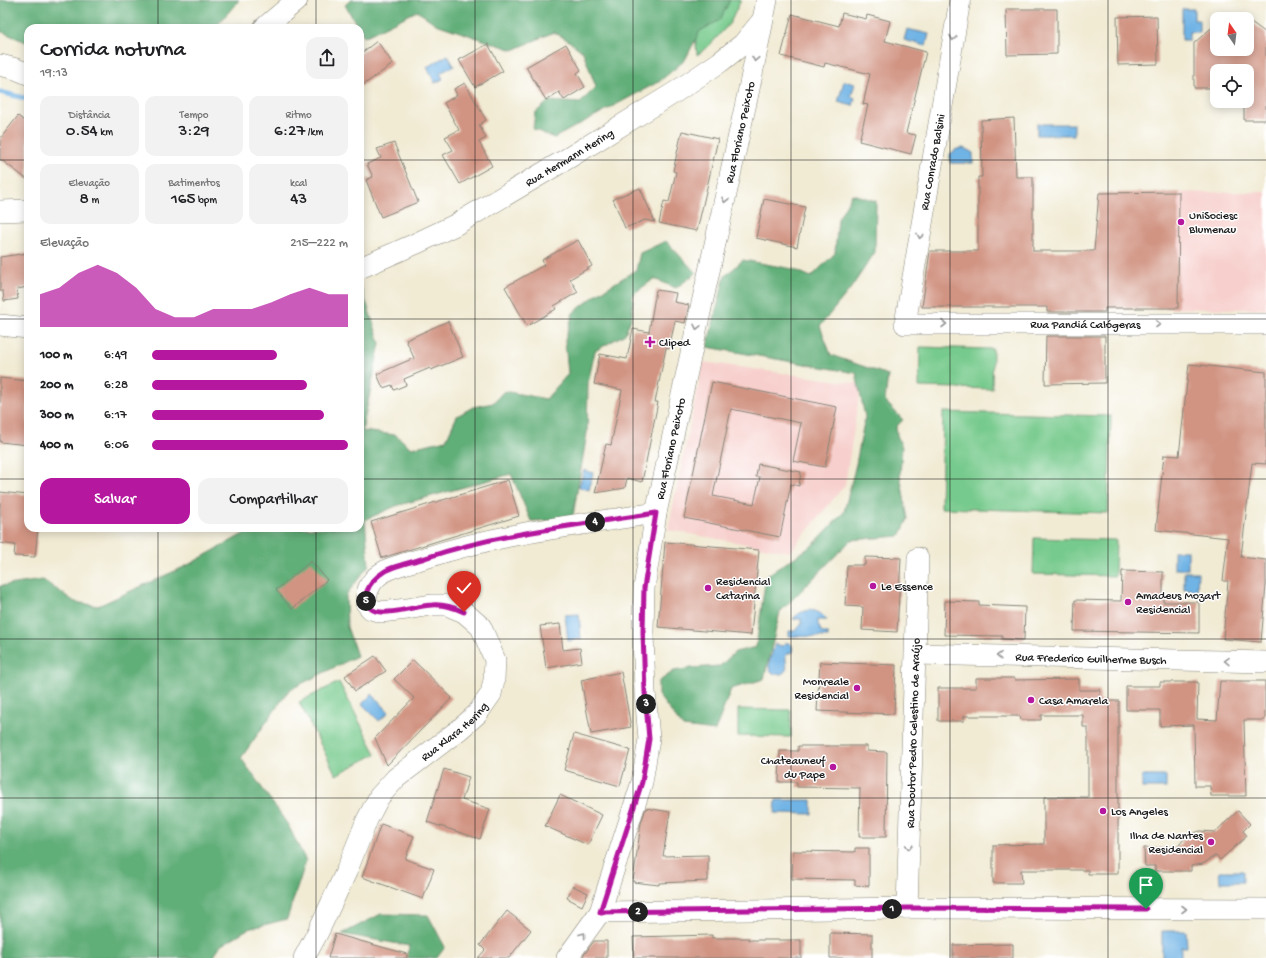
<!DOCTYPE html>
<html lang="pt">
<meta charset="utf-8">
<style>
body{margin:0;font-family:"Gochi Hand",sans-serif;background:#f2f2f2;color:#202124;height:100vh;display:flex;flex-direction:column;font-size:15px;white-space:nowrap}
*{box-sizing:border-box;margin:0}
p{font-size:13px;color:#757577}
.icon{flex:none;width:22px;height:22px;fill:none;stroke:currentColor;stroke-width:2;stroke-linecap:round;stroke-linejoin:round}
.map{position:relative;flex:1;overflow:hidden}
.details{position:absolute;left:24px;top:24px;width:340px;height:508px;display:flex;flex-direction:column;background:#fff;border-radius:12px;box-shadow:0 2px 10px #0003}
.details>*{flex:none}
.needle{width:26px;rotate:346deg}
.fabs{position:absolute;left:1210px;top:12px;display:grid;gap:8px}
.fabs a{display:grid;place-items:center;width:44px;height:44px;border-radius:8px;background:#fff;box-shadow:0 2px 10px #0003;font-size:20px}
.pin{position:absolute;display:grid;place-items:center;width:34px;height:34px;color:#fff;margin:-41px -17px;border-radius:50% 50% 50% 0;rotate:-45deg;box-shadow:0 0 4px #0007}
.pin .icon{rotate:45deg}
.km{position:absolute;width:20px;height:20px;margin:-10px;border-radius:50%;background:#222;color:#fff;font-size:11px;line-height:20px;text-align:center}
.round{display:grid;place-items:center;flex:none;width:42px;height:42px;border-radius:12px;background:#f2f2f2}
.overview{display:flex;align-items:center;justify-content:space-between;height:68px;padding:0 16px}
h1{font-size:22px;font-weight:600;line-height:30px}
.figures{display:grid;grid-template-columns:repeat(3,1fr);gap:6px;height:68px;padding:4px 16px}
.figures div{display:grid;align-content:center;border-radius:10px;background:#f2f2f2;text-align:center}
.figures b{font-size:17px;font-weight:600}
.figures small{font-size:11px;font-weight:400}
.figures p{font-size:11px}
.chart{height:112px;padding:8px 16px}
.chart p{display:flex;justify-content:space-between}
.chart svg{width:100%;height:72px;margin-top:4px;fill:#b5179e;opacity:.7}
.button{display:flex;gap:8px;margin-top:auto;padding:8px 16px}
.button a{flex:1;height:46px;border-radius:12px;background:#b5179e;color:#fff;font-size:16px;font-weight:600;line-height:46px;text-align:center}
.button a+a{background:#f2f2f2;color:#202124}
ul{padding:0 16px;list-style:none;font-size:13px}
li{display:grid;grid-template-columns:64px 48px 1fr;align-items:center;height:30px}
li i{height:10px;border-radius:5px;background:#b5179e}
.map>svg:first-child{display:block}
.built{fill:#f7d0cd}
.green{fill:#77ca8d;stroke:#4a7354}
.forest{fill:#61ae78;stroke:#3e654a}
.water{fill:#70b3e5;stroke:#466880}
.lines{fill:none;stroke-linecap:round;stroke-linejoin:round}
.stream{stroke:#70b3e5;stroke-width:5}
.building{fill:#d19483}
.minor-casing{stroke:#868478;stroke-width:22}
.minor{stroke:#fff;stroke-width:21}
.oneway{stroke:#999}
.route-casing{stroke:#fff;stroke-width:8}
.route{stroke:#b5179e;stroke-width:5}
.grid{fill:none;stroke:#1c1c1c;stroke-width:1;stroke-opacity:0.55}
.poi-dot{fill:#b5179e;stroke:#fff;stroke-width:1.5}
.labels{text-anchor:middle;stroke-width:3;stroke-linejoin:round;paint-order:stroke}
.street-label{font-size:12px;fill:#1c1c1c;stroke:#fff}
.poi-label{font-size:12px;fill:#1c1c1c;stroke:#fff;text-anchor:start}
</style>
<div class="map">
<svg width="1266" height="958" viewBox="0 0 1266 958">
<rect width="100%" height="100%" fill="#fff"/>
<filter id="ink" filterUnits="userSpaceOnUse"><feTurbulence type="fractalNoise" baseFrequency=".025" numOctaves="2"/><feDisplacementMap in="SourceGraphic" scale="8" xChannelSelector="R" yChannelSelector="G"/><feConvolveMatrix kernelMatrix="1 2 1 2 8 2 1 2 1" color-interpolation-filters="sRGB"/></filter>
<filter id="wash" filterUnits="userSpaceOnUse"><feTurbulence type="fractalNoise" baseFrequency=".012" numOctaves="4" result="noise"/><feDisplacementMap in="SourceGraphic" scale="16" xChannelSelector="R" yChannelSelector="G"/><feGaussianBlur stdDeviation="0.9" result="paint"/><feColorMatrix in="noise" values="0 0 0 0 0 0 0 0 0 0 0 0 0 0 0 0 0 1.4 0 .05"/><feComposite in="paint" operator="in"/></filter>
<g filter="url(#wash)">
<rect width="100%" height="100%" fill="#f1ebd4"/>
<g class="built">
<polygon points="1266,192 1266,309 922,307 929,251 1094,251 1099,193"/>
<polygon points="703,362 861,384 845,485 790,552 668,530"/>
</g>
<g class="green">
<polygon points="692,0 741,0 730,23 709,46 697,55"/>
<polygon points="920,347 993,349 992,389 919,387"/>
<polygon points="943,412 1111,416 1108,513 941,508"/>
<polygon points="1034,538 1116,540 1115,576 1033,574"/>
<polygon points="339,682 376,754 336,775 299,702"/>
<polygon points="738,709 791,710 791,737 738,736"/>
</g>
<g class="forest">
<polygon points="0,0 239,0 215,28 28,28 28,43 0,31"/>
<polygon points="351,0 730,0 720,20 700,31 685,60 660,81 554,138 533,129 535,113 549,101 580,103 596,87 583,52 569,41 554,32 513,50 436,24 417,11 364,37 345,5"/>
<polygon points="852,194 876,201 875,252 851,288 820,326 831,355 888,375 885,401 903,420 896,427 897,435 902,447 900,475 908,519 900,536 851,540 780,612 764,679 731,689 715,731 683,727 658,695 658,682 674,671 692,668 720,666 735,652 756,647 766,576 813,545 844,512 856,464 865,417 856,373 707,347 725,276 743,260 793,269 811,277 835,253 838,219"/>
<polygon points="666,241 696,273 676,288 654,279 633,294 632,316 625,334 595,351 588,383 587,433 573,516 559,520 531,521 511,474 396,506 365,520 369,565 346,595 347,627 357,656 289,690 241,758 288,825 306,861 287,919 248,929 220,946 213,958 0,958 0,586 43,580 75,602 98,606 188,565 254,528 360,528 360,284 380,343 362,431 396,435 411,448 446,440 457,416 473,407 493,403 504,391 546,399 568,374 565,340 573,313 597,294 636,270 640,253"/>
<polygon points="381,914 428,915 445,947 437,958 405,958 410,946 342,934"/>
</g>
<g class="water">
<polygon points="1182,9 1194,9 1194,20 1199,20 1199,32 1189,32 1189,40 1182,40"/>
<polygon points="907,29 929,34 926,46 904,40"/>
<polygon points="448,55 454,66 440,73 443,79 435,83 427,67"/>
<polygon points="844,81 855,84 851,96 855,98 853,106 838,102"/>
<rect x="1037" y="124" width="37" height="11"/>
<polygon points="963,148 968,150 973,153 973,163 950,163 950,154 957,149"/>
<polygon points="584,470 593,473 589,490 579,487"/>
<rect x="1174" y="551" width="14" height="18"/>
<polygon points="1184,572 1198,572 1197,590 1184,589"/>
<path d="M810,610c8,1 12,4 17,10h-9v4l4,9h6v4l-39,-1v-5h6l6,-6v-6h-8c5,-6 10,-8 17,-9z"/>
<polygon points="579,614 581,639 568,641 565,615"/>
<path d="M785,643c6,-1 9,3 7,9l-6,3c-1,5 2,12 0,15 -5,8 -17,4 -17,-4 0,-6 4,-15 6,-22l7,2z"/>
<polygon points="372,694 389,712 379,721 362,704"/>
<rect x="1142" y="776" width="24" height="12"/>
<polygon points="776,800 812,800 812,814 775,813"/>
<polygon points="1219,871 1243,871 1243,882 1220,882"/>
<polygon points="1162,931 1186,931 1187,947 1181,947 1181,958 1162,958"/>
</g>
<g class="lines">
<polyline class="stream" points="0,92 28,99"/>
</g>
<g id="blocks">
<g class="building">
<polygon points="1006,9 1057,9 1057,54 1007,55"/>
<polygon points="842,13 866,19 867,15 890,21 885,41 926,52 906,133 916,135 911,154 859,141 868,105 863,104 870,74 825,63 824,67 781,56 792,14 839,26"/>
<polygon points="1157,16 1158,64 1118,65 1117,17"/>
<polygon points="1247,19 1266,33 1266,120 1244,120 1244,101 1247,101 1247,71 1217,71 1217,88 1194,88 1194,43 1217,23 1217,49 1247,49"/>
<polygon points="377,41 393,64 360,87 360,54"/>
<polygon points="488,44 503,71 475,87 459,60"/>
<polygon points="566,44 581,70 577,73 585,87 564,100 559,92 546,100 526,67"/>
<polygon points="465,83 486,120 479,125 486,138 479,142 492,166 460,184 443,155 453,150 445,137 459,130 444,103 457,95 454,89"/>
<polygon points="18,116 28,124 28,180 0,159 0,139"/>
<polygon points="1014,118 1016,177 1033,177 1033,251 1094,251 1099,193 1179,192 1178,308 1105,308 1105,312 1047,312 1047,307 922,307 930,251 978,251 978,177 982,177 981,120"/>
<polygon points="682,131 718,139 697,231 659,223 664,201 669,202 676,172 673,171"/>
<polygon points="394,143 418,202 381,217 366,180 373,177 367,164 381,158 377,149"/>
<polygon points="640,188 655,222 645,220 625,228 613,199"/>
<polygon points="764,199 805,207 797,247 756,238"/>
<polygon points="578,240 592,266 570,279 578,292 554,306 556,309 527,326 505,287 544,265 542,260"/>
<polygon points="28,253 28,287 17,289 18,299 4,301 3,291 0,291 0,257"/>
<polygon points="656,290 676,293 674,302 689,305 685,323 675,321 669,349 666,348 655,402 658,402 642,482 627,478 625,488 595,493 606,444 611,445 622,390 594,384 600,354 627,359 633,329 649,332"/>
<polygon points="448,321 463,357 431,370 430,368 404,379 406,385 394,390 392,385 383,388 377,374 414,358 406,340"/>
<polygon points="1046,336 1105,336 1105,383 1045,384"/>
<polygon points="1189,364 1266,372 1266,464 1252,463 1241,557 1266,560 1266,585 1261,642 1223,639 1228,581 1223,581 1228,538 1156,530 1164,455 1179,456"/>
<polygon points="0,378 28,381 28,445 0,442"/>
<polygon points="712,382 837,407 825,467 793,461 801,423 731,409 713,496 754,504 760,477 756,477 758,464 801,472 799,486 791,484 780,537 684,518"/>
<polygon points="508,480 519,516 382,558 371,522"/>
<polygon points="0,492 28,495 28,528 38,528 35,557 14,556 15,545 0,543"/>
<polygon points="665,542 759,550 751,635 658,627"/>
<polygon points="865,557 901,558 897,632 862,630 863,607 845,606 847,565 865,565"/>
<polygon points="311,561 327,580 292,609 276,590"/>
<polygon points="1122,571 1163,572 1163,602 1199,602 1199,633 1074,631 1075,600 1121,601"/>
<polygon points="945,601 979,602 979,605 1025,607 1024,640 1002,639 1002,636 944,635"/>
<polygon points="560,624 563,650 580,648 582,662 546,668 540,626"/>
<polygon points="375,656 386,671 355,691 345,676"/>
<polygon points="413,660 452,698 387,765 375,738 414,698 394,679"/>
<polygon points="820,662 896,665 894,714 817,711"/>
<polygon points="621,672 631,727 591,734 581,680"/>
<polygon points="976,678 1014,678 1014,680 1079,679 1079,690 1100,690 1100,701 1119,701 1119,727 1118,727 1118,874 1088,874 1088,870 1021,870 1022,883 993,883 993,845 1044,844 1044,797 1088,797 1088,727 1083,727 1083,715 1041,715 1041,720 1021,720 1020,716 964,716 964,721 938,721 938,688 976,688"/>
<polygon points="1220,681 1265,681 1265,720 1244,720 1246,796 1211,796 1210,786 1195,786 1194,725 1160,726 1160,710 1126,710 1126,686 1160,686 1160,682 1198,682 1197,719 1217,720"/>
<polygon points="574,734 630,750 620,786 564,770"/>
<polygon points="798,746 867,746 867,751 887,752 886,837 859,837 860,788 797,787 797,782 779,782 780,751 798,751"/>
<polygon points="444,769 469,777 462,800 490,809 480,839 427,822"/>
<polygon points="560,795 602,815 588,845 545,826"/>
<polygon points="646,808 670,812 663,856 708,855 708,881 659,883 659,885 633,882 641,823"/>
<polygon points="1238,811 1250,824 1243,831 1247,836 1220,860 1216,855 1203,864 1191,866 1191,871 1155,871 1155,866 1145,866 1144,848 1177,848 1183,840 1191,834 1200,831 1215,832"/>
<polygon points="381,824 414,836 405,859 434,869 423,899 362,877"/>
<polygon points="855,848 869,848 869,886 855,885 855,880 792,879 793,851 855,852"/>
<polygon points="573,886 588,893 582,906 567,898"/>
<polygon points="507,911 531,930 509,958 478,958 485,950 480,945"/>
<polygon points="830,933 872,934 872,958 830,958"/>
<polygon points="335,934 407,954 407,958 328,958"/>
<polygon points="712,935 712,938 749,938 749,940 801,940 801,958 634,958 633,937"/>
<polygon points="594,941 607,941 607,958 583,958 583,956"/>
<polygon points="1013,944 1013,958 953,958 953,945"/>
</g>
</g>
</g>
<g filter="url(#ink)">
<use href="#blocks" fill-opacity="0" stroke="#868478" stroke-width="1"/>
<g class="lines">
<defs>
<g id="minor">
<path id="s1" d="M960,0l-55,324h361"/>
<polyline points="264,28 297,0"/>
<polyline points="0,65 16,69 28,74"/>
<polyline points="0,211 28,210"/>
<path id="s2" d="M360,268l55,-24 40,-19 115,-68 104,-64 46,-31 23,-18 19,-23"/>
<polyline points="0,325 28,328"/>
<path id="s3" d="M916,654l350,8"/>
<path id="s4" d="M907,908l11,-350"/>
<polyline points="600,912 907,908 1266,909"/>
<path id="s5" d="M304,958l14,-26 29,-62 20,-50 12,-23 17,-19 64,-49 17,-15 14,-20 3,-14 1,-20 -14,-33 -17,-15 -17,-7h-16l-24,4 -26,3 -10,-3 -5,-6c0,-14 6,-25 19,-32 9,-5 30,-10 40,-13 75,-25 154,-33 231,-45"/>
<path id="s6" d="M567,958l33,-46 42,-130 7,-43 -4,-47 -2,-60 1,-44 12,-75 93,-424 18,-89"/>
</g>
</defs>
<use href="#minor" class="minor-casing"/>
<use href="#minor" class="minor"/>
</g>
<defs><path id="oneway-chevron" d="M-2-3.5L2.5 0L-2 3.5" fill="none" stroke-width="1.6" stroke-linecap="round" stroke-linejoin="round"/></defs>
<g class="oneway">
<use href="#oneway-chevron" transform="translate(953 38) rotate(100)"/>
<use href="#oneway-chevron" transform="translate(755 59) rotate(101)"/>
<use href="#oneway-chevron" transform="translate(725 200) rotate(102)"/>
<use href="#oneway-chevron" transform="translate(920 236) rotate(100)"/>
<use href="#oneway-chevron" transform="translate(944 324)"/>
<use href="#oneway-chevron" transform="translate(1158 324)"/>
<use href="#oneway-chevron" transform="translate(697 327) rotate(102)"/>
<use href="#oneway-chevron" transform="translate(999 656) rotate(-179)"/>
<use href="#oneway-chevron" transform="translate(1227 661) rotate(-179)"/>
<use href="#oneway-chevron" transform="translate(909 847) rotate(92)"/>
<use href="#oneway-chevron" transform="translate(1184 909)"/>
<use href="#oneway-chevron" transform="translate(583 935) rotate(-54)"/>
</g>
</g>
<g class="lines" filter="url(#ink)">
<defs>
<path id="route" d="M464,612c-11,-5 -20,-8 -32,-7 -15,0 -50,14 -62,3 -4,-4 -5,-11 -3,-17 3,-8 10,-15 18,-20 8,-5 30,-10 40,-13 75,-25 153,-33 231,-45l-12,75 -1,44 2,60 4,47 -7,43 -42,130 307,-4 239,1"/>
</defs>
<use href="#route" class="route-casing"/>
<use href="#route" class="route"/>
</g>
<path class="grid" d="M158,0v28M316,0v28M475,0v958M633,0v958M791,0v958M950,0v958M1108,0v958M0,160h28M360,160h906M0,319h28M360,319h906M0,479h28M360,479h906M158,528v430M316,528v430M0,639h1266M0,798h1266"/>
<g class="poi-dot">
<circle cx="1181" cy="222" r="4"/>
<path d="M648 336h4v4h4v4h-4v4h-4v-4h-4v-4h4z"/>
<circle cx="873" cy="586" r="4"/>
<circle cx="708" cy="588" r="4"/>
<circle cx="1128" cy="602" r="4"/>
<circle cx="857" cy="688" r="4"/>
<circle cx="1031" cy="700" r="4"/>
<circle cx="833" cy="767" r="4"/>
<circle cx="1103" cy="811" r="4"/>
<circle cx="1211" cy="842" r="4"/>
</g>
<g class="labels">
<g class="street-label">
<text dy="4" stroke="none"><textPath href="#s6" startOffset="854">Rua Floriano Peixoto</textPath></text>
<text dy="4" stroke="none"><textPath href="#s2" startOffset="237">Rua Hermann Hering</textPath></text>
<text transform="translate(932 162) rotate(-80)" y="4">Rua Conrado Balsini</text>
<text dy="4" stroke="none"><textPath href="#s1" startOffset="509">Rua Pandiá Calógeras</textPath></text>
<text dy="4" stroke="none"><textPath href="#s6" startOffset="530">Rua Floriano Peixoto</textPath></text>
<text dy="4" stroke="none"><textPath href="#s3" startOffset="175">Rua Frederico Guilherme Busch</textPath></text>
<text dy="4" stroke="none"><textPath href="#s5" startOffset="278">Rua Klara Hering</textPath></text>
<text dy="4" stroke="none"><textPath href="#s4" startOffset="175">Rua Doutor Pedro Celestino de Araújo</textPath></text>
</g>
<g class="poi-label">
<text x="1189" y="219">UniSociesc<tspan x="1189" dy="14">Blumenau</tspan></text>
<text x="659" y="346">Cliped</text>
<text x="716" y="585">Residencial<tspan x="716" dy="14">Catarina</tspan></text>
<text x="881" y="590">Le Essence</text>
<text x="1136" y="599">Amadeus Mozart<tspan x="1136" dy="14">Residencial</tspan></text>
<text x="849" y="685" text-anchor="end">Monreale<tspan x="849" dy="14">Residencial</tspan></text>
<text x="1039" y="704">Casa Amarela</text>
<text x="825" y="764" text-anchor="end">Chateauneuf<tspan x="825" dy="14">du Pape</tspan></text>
<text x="1111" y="815">Los Angeles</text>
<text x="1203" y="839" text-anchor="end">Ilha de Nantes<tspan x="1203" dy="14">Residencial</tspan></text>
</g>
</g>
</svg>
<div class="fabs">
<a><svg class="needle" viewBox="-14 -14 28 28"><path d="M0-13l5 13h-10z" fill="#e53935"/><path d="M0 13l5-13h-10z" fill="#757577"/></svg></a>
<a><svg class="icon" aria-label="locate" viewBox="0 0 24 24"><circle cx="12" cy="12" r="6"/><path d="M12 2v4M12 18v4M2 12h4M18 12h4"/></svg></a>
</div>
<div class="pin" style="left:1146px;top:909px;background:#1e9e55"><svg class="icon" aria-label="arrive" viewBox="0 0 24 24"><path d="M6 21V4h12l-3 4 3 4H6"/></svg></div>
<div class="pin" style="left:464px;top:612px;background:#d93025"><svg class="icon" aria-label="check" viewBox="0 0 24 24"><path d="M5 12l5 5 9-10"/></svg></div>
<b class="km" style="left:892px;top:909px">1</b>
<b class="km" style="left:638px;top:912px">2</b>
<b class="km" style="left:646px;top:704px">3</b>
<b class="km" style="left:595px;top:522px">4</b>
<b class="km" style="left:366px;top:601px">5</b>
<section class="details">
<div class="overview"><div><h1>Corrida noturna</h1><p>19:13</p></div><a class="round"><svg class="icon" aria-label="share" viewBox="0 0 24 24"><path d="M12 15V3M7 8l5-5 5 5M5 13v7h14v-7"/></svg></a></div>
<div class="figures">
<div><p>Distância</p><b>0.54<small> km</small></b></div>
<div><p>Tempo</p><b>3:29</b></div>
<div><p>Ritmo</p><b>6:27<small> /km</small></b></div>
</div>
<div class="figures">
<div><p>Elevação</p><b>8<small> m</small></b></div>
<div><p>Batimentos</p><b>165<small> bpm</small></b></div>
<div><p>kcal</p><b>43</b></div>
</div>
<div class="chart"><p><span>Elevação</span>215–222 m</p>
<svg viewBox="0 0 160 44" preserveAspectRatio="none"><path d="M0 44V24L10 20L20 11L30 6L40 11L50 20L60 33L70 38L80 38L90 33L100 33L110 33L120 29L130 24L140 20L150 24L160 24V44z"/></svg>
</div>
<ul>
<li><b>100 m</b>6:49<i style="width:64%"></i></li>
<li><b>200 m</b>6:28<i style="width:79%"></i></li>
<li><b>300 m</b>6:17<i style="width:88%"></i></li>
<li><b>400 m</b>6:06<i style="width:100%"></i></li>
</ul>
<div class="button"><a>Salvar</a><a>Compartilhar</a></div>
</section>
</div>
